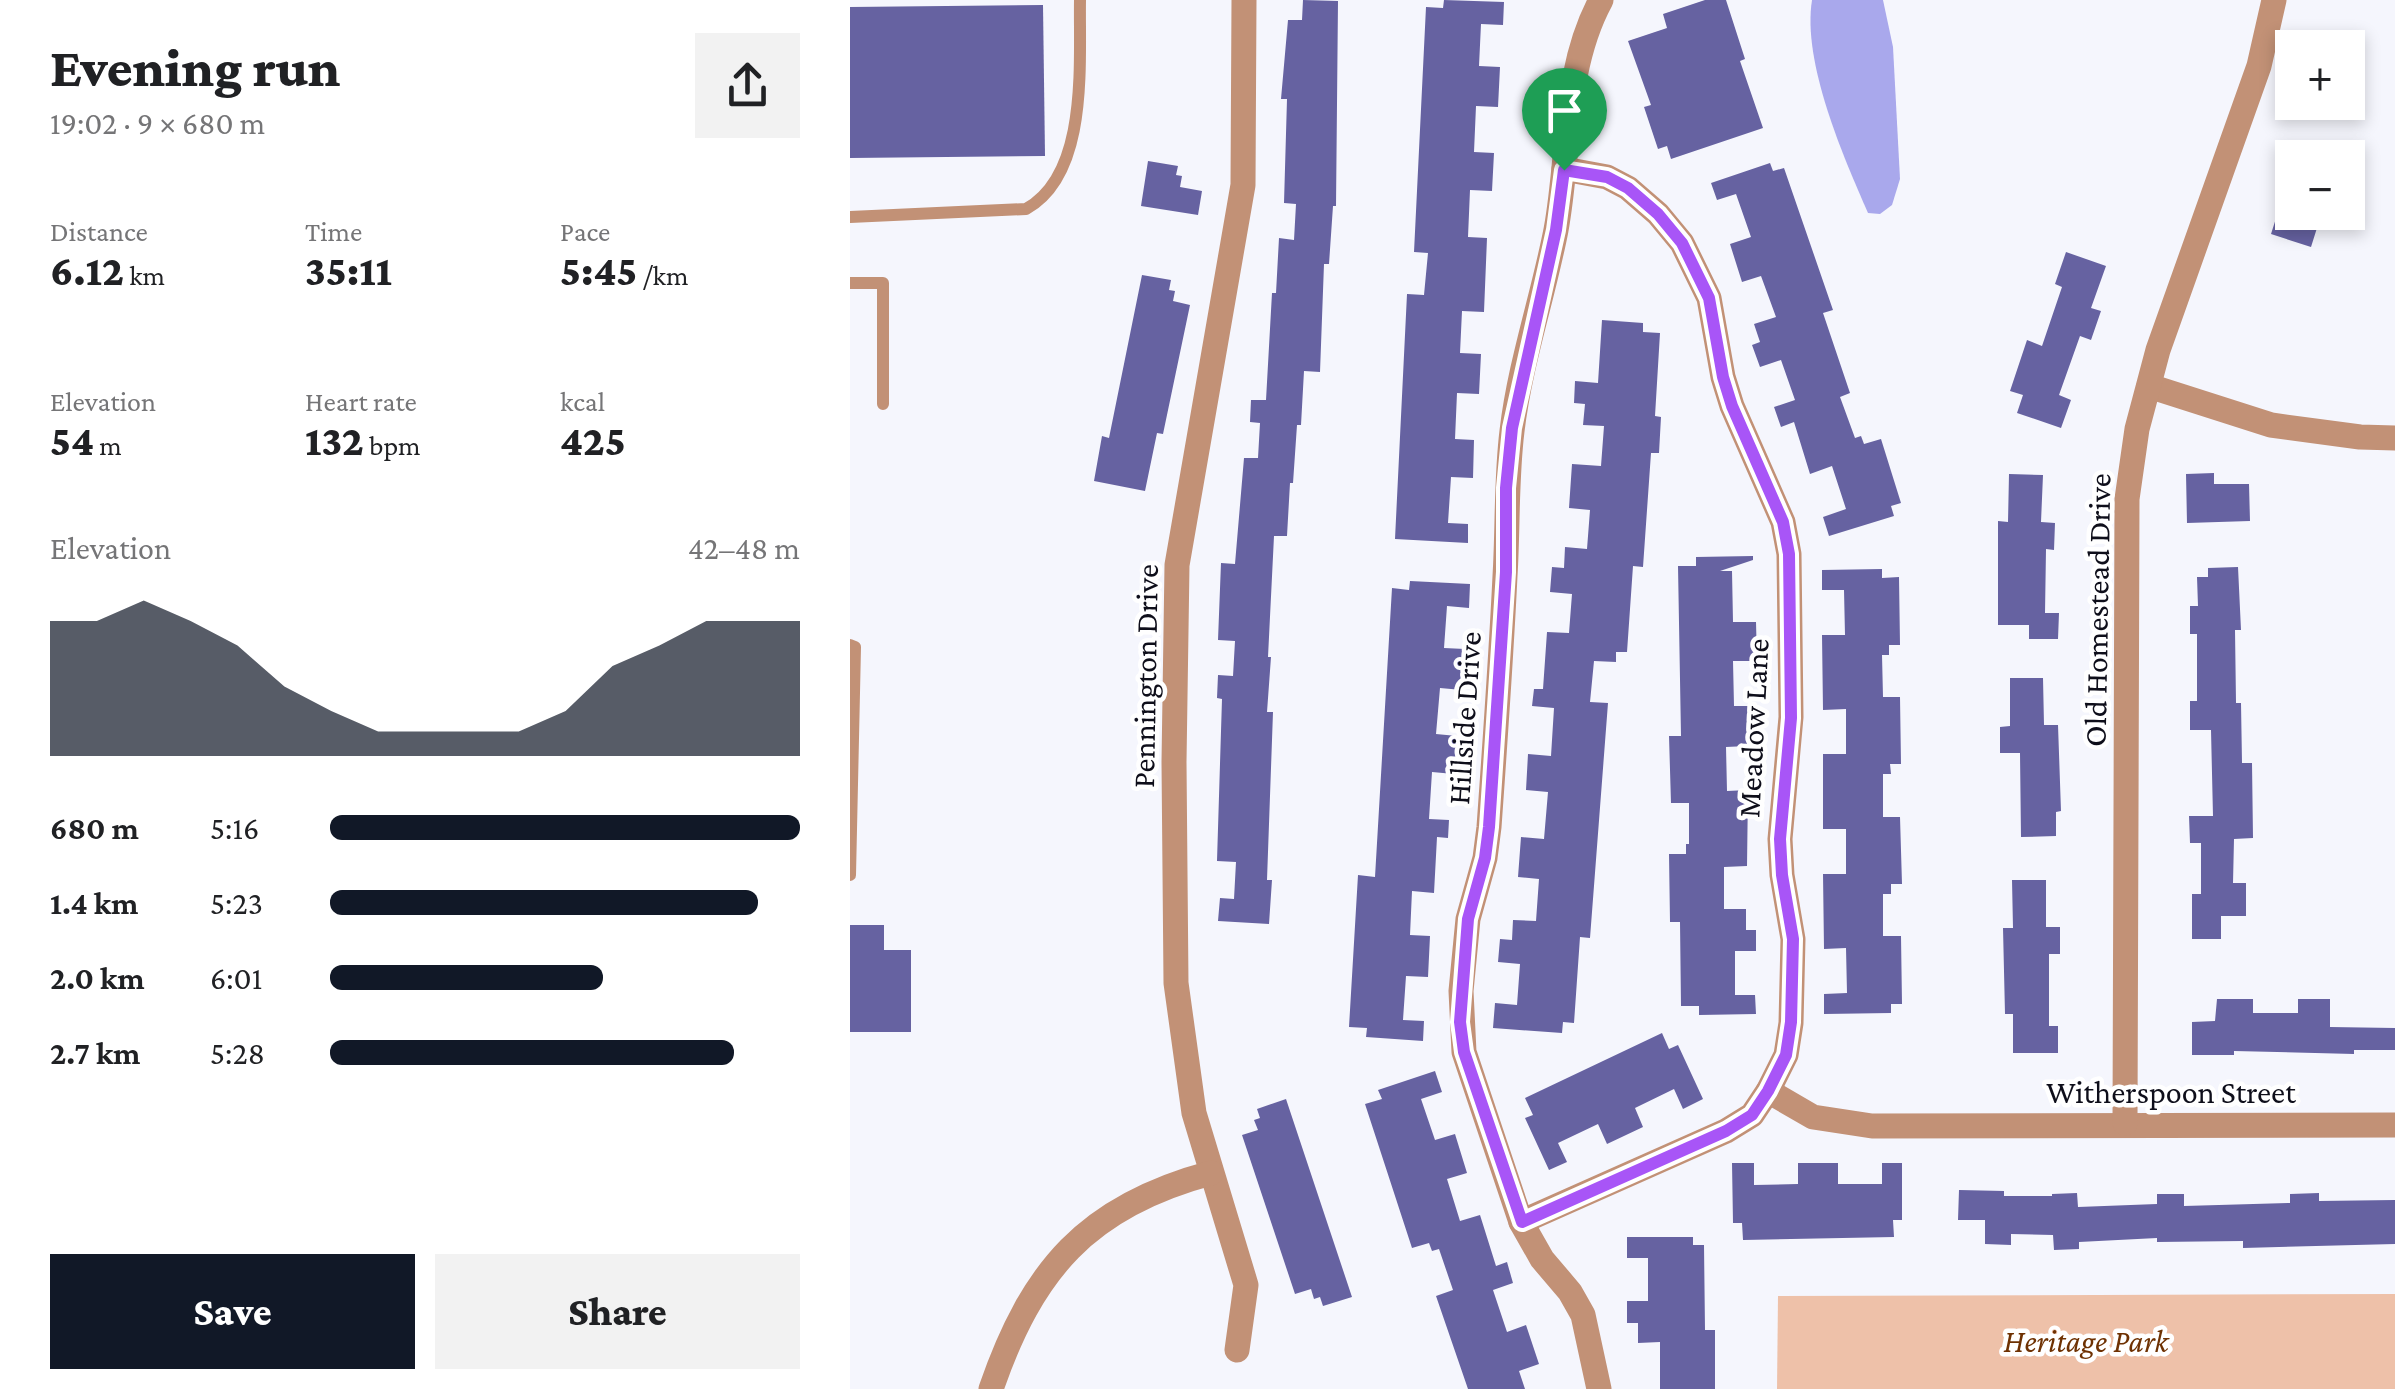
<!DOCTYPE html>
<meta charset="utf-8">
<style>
body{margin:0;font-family:"Crimson Pro",serif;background:#f2f2f2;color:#202124;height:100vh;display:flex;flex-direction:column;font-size:38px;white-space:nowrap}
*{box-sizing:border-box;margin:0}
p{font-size:32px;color:#757577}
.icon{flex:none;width:55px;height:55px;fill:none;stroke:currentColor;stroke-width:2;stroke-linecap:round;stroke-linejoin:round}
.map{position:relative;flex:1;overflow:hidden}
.details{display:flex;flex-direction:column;background:#fff;width:850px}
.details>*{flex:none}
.tools{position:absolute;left:1425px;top:30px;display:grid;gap:20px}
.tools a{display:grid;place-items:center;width:90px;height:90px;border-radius:0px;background:#fff;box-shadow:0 5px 15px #0003;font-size:50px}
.pin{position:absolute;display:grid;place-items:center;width:85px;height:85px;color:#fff;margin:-102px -42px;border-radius:50% 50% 50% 0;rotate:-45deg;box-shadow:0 0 10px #0007}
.pin .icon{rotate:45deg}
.round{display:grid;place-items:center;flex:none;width:105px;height:105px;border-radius:0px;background:#f2f2f2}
.head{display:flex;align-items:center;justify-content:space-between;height:170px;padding:0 50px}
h1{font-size:55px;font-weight:800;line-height:75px}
.stats{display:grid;grid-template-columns:repeat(3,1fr);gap:15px;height:170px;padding:10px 50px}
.stats div{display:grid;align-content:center}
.stats b{font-size:42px;font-weight:800}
.stats small{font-size:28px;font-weight:400}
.stats p{font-size:28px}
.chart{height:280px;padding:20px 50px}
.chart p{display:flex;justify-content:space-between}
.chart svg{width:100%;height:180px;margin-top:10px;fill:#111827;opacity:.7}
.button{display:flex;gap:20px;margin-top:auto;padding:20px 50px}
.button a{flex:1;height:115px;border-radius:0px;background:#111827;color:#fff;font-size:40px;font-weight:800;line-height:115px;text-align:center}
.button a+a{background:#f2f2f2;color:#202124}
ul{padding:0 50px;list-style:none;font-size:32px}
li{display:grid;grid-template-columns:160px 120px 1fr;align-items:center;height:75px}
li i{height:25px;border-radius:12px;background:#111827}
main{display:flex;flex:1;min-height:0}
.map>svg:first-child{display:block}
.green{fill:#eec1a9}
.water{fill:#a9a8ec}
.building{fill:#6662a1}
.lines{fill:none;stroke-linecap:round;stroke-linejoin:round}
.lane{stroke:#c29176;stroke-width:12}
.street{stroke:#c29176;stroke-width:25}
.route-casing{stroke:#fff;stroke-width:20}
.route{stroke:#a855f7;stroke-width:12}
.labels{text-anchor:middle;stroke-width:9;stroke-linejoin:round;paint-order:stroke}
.street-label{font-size:32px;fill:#0e0e1a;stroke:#fff}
.park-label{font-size:32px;font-style:italic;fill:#6e3102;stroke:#fff}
</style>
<main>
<section class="details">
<div class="head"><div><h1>Evening run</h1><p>19:02 · 9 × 680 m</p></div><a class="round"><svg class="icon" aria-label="share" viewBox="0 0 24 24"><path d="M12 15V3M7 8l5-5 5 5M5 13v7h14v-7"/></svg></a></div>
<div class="stats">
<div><p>Distance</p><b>6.12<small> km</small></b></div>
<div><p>Time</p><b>35:11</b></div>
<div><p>Pace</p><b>5:45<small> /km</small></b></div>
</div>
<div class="stats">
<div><p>Elevation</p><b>54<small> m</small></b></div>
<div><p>Heart rate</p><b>132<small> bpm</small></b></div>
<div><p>kcal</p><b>425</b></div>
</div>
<div class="chart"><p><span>Elevation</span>42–48 m</p>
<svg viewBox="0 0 160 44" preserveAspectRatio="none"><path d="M0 44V11L10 11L20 6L30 11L40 17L50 27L60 33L70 38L80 38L90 38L100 38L110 33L120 22L130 17L140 11L150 11L160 11V44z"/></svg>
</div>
<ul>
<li><b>680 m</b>5:16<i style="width:100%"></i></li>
<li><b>1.4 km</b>5:23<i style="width:91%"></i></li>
<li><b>2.0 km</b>6:01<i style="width:58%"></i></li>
<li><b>2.7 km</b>5:28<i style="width:86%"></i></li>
</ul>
<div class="button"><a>Save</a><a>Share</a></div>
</section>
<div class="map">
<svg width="1545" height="1389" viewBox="0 0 1545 1389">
<rect width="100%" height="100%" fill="#f5f6fd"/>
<polygon class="green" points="1545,1294 1545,1389 927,1389 928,1296"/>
<path class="water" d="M962,0h71l10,47 7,132 -8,26 -12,9 -12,-1c-25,-57 -66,-151 -56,-213z"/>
<g class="building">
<polygon points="453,0 488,1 486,206 483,206 479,264 474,264 470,372 454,371 451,425 447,425 443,483 440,483 437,536 424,536 418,657 421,657 417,712 423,712 417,880 422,880 419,924 368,921 370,898 384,899 386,862 367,861 372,699 367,698 368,675 383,676 385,641 368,640 371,563 385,564 394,458 408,458 410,423 400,422 401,400 416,400 422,293 426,293 429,238 444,240 446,204 434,203 437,99 431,99 438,20 452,20"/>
<polygon points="594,0 654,2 653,25 631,24 629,66 650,67 648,107 626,106 624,152 644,153 642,191 620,190 618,237 637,238 634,312 612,311 610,353 631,354 629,394 607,393 605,439 624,440 623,478 601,477 598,523 618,524 618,543 545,539 557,294 574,295 578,253 564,252 576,7 593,8"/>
<polygon points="855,0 876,0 895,59 890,61 913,128 821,159 817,146 808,149 794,107 801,105 778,41 817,28 813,14"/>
<polygon points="193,5 195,156 0,158 0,7"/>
<polygon points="298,161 328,166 326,175 332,176 330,187 352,191 348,215 291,206"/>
<polygon points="920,163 923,171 934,168 983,310 973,313 1000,393 990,397 1005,438 1011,436 1014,444 1031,439 1051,503 1041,506 1044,516 979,536 973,517 996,509 982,466 960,474 944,422 931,427 924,407 945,400 931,360 910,367 902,345 910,342 904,324 926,317 911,276 892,282 880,244 901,237 886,194 867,200 861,183"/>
<polygon points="1429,209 1440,212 1472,212 1461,247 1421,234"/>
<polygon points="1216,252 1256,266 1241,308 1251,311 1241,340 1230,336 1209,395 1221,400 1211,428 1167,413 1173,395 1160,391 1177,340 1192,346 1212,287 1205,284"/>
<polygon points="292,275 321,280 319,290 325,291 323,301 340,305 313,434 307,433 295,491 244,481 252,436 259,438"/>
<polygon points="752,320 793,323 793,332 810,333 805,416 811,417 809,453 801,453 793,567 783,566 777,652 766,652 766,662 744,661 740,702 758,703 740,938 730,937 724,1023 713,1022 712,1033 643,1028 645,1003 667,1005 670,964 648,962 650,939 662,940 663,920 686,921 689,879 668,877 671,837 694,839 698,792 676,790 678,754 701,756 704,708 682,706 684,689 693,689 697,632 719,633 722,594 700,592 702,567 714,568 715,547 737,549 740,510 719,508 722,464 751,466 754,426 733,425 735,404 724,403 725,381 748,383"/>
<polygon points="1364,473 1364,484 1399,484 1400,521 1337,523 1336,474"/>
<polygon points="1159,474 1193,475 1191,522 1205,523 1204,550 1196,549 1195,613 1209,613 1208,639 1179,639 1179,625 1148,625 1148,521 1158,522"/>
<polygon points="903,556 903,560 870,571 882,571 883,622 906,622 907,661 883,661 884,706 907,706 908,727 897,727 897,746 876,747 877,791 898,790 897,866 874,867 874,909 896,909 896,930 906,930 906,951 885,951 885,995 905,995 906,1014 849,1015 849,1006 831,1006 830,922 820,922 819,854 836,854 836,844 839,844 839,803 821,803 819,736 831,736 828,566 846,566 846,557"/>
<polygon points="1388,567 1391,630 1385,630 1386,703 1391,703 1392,763 1402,763 1403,838 1384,839 1383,883 1396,883 1396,916 1371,916 1371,939 1342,939 1342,894 1351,894 1351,843 1340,843 1339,816 1363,816 1361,730 1340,730 1340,701 1347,701 1347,634 1340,634 1340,606 1348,606 1347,577 1358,577 1358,568"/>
<polygon points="1032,569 1032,578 1049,577 1050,645 1039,645 1039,655 1032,655 1033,697 1050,697 1051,764 1040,764 1041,774 1033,774 1033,817 1050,817 1052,884 1041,884 1041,894 1033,894 1033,936 1051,936 1052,1004 1041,1004 1041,1013 974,1014 974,994 997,993 996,948 974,949 973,874 996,874 996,829 973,829 973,754 996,754 996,709 973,710 972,635 995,635 994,590 972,590 972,570"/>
<polygon points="560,581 620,584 619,608 597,606 594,648 615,649 612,690 590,688 586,734 607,736 604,774 582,772 579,819 599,820 598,838 587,837 584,893 562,891 560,935 580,936 578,977 556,976 553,1020 574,1021 573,1041 516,1037 517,1028 499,1027 508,875 525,877 542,588 559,590"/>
<polygon points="1160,678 1193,678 1194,725 1208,725 1211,811 1206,812 1206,836 1171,837 1170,753 1150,753 1150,727 1160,726"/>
<polygon points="1162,880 1196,880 1196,927 1210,927 1210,954 1199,954 1199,1026 1208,1026 1208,1053 1163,1053 1163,1014 1155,1014 1153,928 1163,928"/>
<polygon points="0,925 34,925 34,950 61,950 61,1032 0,1032"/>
<polygon points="1367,999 1403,999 1403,1013 1448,1013 1448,999 1480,999 1480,1027 1545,1028 1545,1050 1504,1050 1504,1054 1384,1051 1384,1055 1342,1055 1342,1022 1365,1021"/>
<polygon points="812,1033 819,1049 828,1045 853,1099 833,1109 824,1089 785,1108 793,1127 757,1144 748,1124 708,1143 717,1162 699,1170 675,1118 683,1115 675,1098"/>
<polygon points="585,1071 592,1092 571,1099 585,1140 605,1134 617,1173 597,1179 610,1221 630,1215 646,1266 657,1262 663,1283 643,1290 657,1332 676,1325 689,1364 669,1371 675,1389 618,1389 586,1296 603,1290 589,1249 582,1251 579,1243 562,1248 515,1104 532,1099 528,1090"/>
<polygon points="436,1099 502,1297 473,1306 470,1297 464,1299 461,1289 445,1294 392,1135 408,1130 404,1120 410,1118 407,1109"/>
<polygon points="882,1163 904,1163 904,1185 948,1184 948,1163 988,1163 988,1184 1032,1184 1032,1163 1052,1163 1052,1220 1043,1220 1044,1237 893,1240 892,1223 883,1223"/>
<polygon points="1109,1190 1154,1191 1154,1196 1202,1196 1202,1194 1227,1193 1228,1207 1307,1204 1307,1194 1334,1194 1334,1206 1440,1203 1440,1194 1469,1193 1469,1201 1545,1200 1545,1244 1393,1248 1393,1241 1307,1242 1307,1238 1229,1242 1229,1249 1204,1250 1203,1235 1161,1234 1161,1245 1135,1244 1135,1220 1108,1220"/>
<polygon points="777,1237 843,1237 843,1245 854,1245 855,1330 865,1330 865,1389 810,1389 810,1342 788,1343 788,1323 777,1323 777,1301 798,1301 798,1258 777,1258"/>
</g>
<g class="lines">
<g class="lane">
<path d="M0,217l176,-8c63,-35 53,-145 54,-209"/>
<polyline points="0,283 33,283 33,404"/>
<polyline points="0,645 5,647 0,875"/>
</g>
<g class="street">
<polyline points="1299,386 1421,425 1510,437 1545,438"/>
<polyline points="918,1091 963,1117 1022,1126 1545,1125"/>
<polyline points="1275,1123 1277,499 1287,429 1308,350 1409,66 1424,0"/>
<polyline points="671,1222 876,1131 902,1115 918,1091 936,1055 941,1023 943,939 932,875 930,839 941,717 939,554 933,522 882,406 873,377 859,298 832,243 808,214 778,188 757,177 714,169"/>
<polyline points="387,1350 396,1285 344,1113 326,983 324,762 327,565 393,185 394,0"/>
<path d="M141,1389c41,-119 96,-183 220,-216"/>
<path d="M749,1389l-16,-74 -13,-23 -28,-33 -21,-37 -57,-170 -3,-61 7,-72 17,-61 4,-31c6,-84 12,-168 16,-251 3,-49 1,-96 7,-145 8,-68 31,-134 44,-201 14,-76 7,-160 45,-230"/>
</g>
</g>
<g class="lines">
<defs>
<polygon id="route" points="714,170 757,177 778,188 808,214 832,243 859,298 873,377 882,406 933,522 939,554 941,718 930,839 932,875 943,939 941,1022 936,1055 918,1091 902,1115 876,1131 672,1222 614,1052 610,1022 618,919 635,858 639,827 656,572 656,488 662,428 706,230"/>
</defs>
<use href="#route" class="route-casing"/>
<use href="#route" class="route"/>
</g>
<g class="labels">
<g class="street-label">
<text transform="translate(1247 610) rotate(-89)" y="11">Old Homestead Drive</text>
<text transform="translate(295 676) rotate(-89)" y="11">Pennington Drive</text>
<text transform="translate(614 718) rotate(-86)" y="11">Hillside Drive</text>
<text transform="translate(903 728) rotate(-87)" y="11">Meadow Lane</text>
<text x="1321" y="1103">Witherspoon Street</text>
</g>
<g class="park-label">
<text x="1236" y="1352">Heritage Park</text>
</g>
</g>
</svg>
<div class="tools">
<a>+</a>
<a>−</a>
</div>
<div class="pin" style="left:714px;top:170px;background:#1e9e55"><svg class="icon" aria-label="arrive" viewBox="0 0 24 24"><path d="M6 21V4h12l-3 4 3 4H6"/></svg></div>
</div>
</main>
